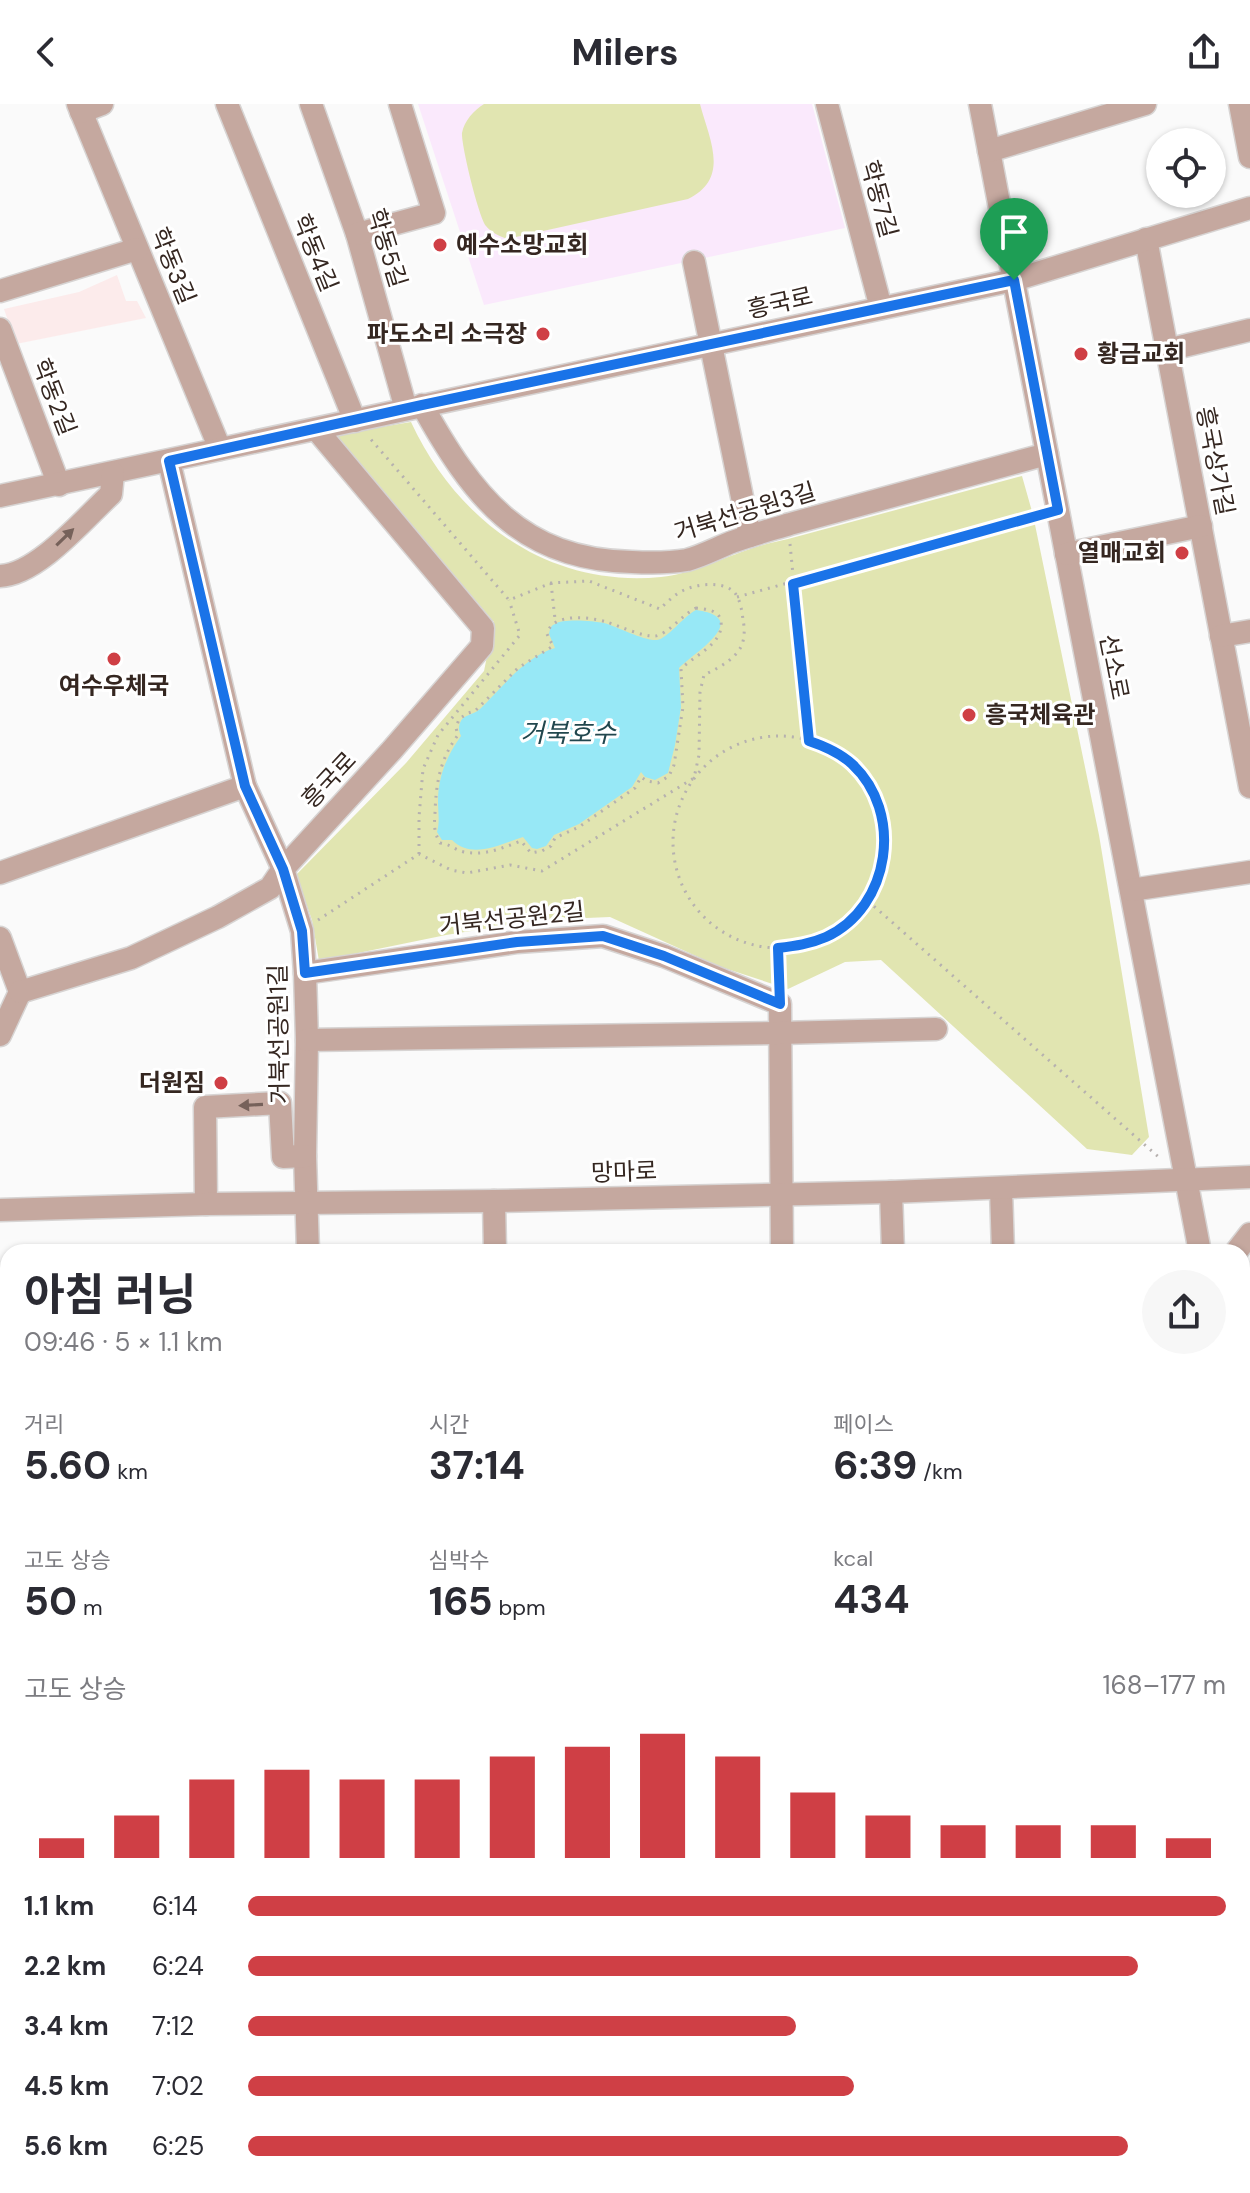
<!DOCTYPE html>
<html lang="ko">
<meta charset="utf-8">
<style>
body{margin:0;font-family:"DM Sans","Noto Sans KR",sans-serif;background:#f7f7f7;color:#2b2b33;height:100vh;display:flex;flex-direction:column;font-size:30px;white-space:nowrap}
*{box-sizing:border-box;margin:0}
p{font-size:26px;color:#7c7c81}
.icon{flex:none;width:44px;height:44px;fill:none;stroke:currentColor;stroke-width:2;stroke-linecap:round;stroke-linejoin:round}
.map{position:relative;flex:1;overflow:hidden}
.details{position:absolute;left:0px;top:1140px;width:1250px;height:950px;display:flex;flex-direction:column;background:#fff;border-radius:24px 24px 0 0;box-shadow:0 2px 6px #0004}
.details>*{flex:none}
.controls{position:absolute;left:1146px;top:24px;display:grid;gap:16px}
.controls a{display:grid;place-items:center;width:80px;height:80px;border-radius:50%;background:#fff;box-shadow:0 2px 6px #0004;font-size:40px}
.pin{position:absolute;display:grid;place-items:center;width:68px;height:68px;color:#fff;margin:-82px -34px;border-radius:50% 50% 50% 0;rotate:-45deg;box-shadow:0 0 8px #0007}
.pin .icon{rotate:45deg}
.round{display:grid;place-items:center;flex:none;width:84px;height:84px;border-radius:42px;background:#f7f7f7}
.headline{display:flex;align-items:center;justify-content:space-between;height:136px;padding:0 24px}
h1{font-size:44px;font-weight:700;line-height:60px}
.metrics{display:grid;grid-template-columns:repeat(3,1fr);gap:12px;height:136px;padding:8px 24px}
.metrics div{display:grid;align-content:center}
.metrics b{font-size:40px;font-weight:700}
.metrics small{font-size:22px;font-weight:400}
.metrics p{font-size:22px}
.chart{height:224px;padding:16px 24px}
.chart p{display:flex;justify-content:space-between}
.chart svg{width:100%;height:144px;margin-top:8px;stroke:#cf3f45;stroke-width:6}
ul{padding:0 24px;list-style:none;font-size:26px}
li{display:grid;grid-template-columns:128px 96px 1fr;align-items:center;height:60px}
li i{height:20px;border-radius:10px;background:#cf3f45}
header{display:flex;justify-content:space-between;align-items:center;height:104px;padding:0 24px;background:#fff;font-size:36px;font-weight:700}
.map>svg:first-child{display:block}
.commercial{fill:#fcebeb}
.education{fill:#fae9fc}
.green{fill:#e1e5b1}
.water{fill:#97e8f6}
.lines{fill:none;stroke-linecap:round;stroke-linejoin:round}
.minor-casing{stroke:#d7d4d3;stroke-width:25}
.path{stroke:#b6b1af;stroke-width:3;stroke-dasharray:2 6;stroke-linecap:butt}
.minor{stroke:#c5a89f;stroke-width:22}
.oneway{fill:#76615a}
.route-casing{stroke:#fff;stroke-width:16}
.route{stroke:#1a73e8;stroke-width:10}
.poi-dot{fill:#cf3f45;stroke:#fff;stroke-width:3}
.labels{text-anchor:middle;stroke-width:6;stroke-linejoin:round;paint-order:stroke}
.street-label{font-size:24px;fill:#352721;stroke:#fff}
.poi-label{font-size:24px;font-weight:bold;fill:#352721;stroke:#fff;text-anchor:start}
.water-label{font-size:26px;font-style:italic;fill:#21474e;stroke:#fff}
</style>
<header><svg class="icon" aria-label="back" viewBox="0 0 24 24"><path d="M15 5l-7 7 7 7"/></svg>Milers<svg class="icon" aria-label="share" viewBox="0 0 24 24"><path d="M12 15V3M7 8l5-5 5 5M5 13v7h14v-7"/></svg></header>
<div class="map">
<svg width="1250" height="2089" viewBox="0 0 1250 2089">
<rect width="100%" height="100%" fill="#fafafa"/>
<polygon class="commercial" points="117,171 126,197 137,197 146,214 16,240 4,205 79,188"/>
<polygon class="education" points="418,0 812,0 845,124 484,201"/>
<g class="green">
<path d="M484,0h216c9,35 31,74 -12,95l-181,40c-8,-3 -16,-7 -21,-13 -7,-8 -25,-81 -24,-93 2,-12 12,-23 22,-29z"/>
<path d="M411,318c46,99 137,166 250,155 32,-3 61,-19 92,-29 11,-4 23,-6 35,-9 78,-21 156,-42 234,-63l11,39 66,320 50,302 -17,18 -45,-6 -206,-189 -36,2 -57,27 -70,-23 -108,-49 -71,3 -93,15 -127,26 -7,-41 -16,-45 110,-112 78,-92 10,-49 -160,-187z"/>
<polygon points="8,1755 8,1878 0,1868 0,1761"/>
<polygon points="17,2082 307,2082 307,2089 15,2089"/>
</g>
<path class="water" d="M696,506c58,8 -3,43 -17,58l2,39 -6,38 -7,28 -13,7 -10,-3 -4,-5 -9,15 -53,37 -25,11 -8,11 -9,3 -5,-1 -9,-11c-23,7 -51,23 -71,3h-10l-5,-8c3,-10 1,-20 1,-31 0,-24 9,-46 23,-65 -2,-5 -3,-7 -1,-13 3,-9 14,-8 20,-14 22,-21 44,-52 75,-61l-6,-14c1,-4 1,-8 6,-10 8,-6 39,-3 49,-1 14,4 40,18 53,17 10,-1 27,-24 39,-30z"/>
<g class="lines">
<defs>
<g id="minor">
<polyline points="78,0 220,345"/>
<polyline points="227,0 355,317"/>
<polyline points="311,0 357,130 406,305"/>
<polyline points="827,0 881,204"/>
<polyline points="980,0 1200,1148"/>
<polyline points="1240,0 1250,53"/>
<polyline points="81,8 102,0"/>
<polyline points="989,47 1145,0"/>
<polyline points="357,130 434,109 400,0"/>
<polyline points="1146,135 1250,683"/>
<polyline points="694,158 750,432"/>
<polyline points="0,187 137,145"/>
<polyline points="0,225 59,381"/>
<polyline points="1167,246 1250,226"/>
<path d="M422,301c50,90 98,155 210,157 18,1 37,1 55,-2 15,-4 30,-12 45,-18 19,-7 38,-12 58,-18 85,-23 171,-46 257,-70"/>
<polyline points="169,357 245,682 283,765 302,827 305,869 307,936 305,1052 308,1148"/>
<polyline points="0,392 1014,176 1250,104"/>
<polyline points="1066,450 1201,422"/>
<path d="M0,472c37,-1 84,-57 111,-82l2,-21"/>
<polyline points="1221,532 1250,527"/>
<polyline points="0,769 245,682"/>
<polyline points="1131,786 1250,768"/>
<polyline points="0,834 20,888 0,931"/>
<polyline points="305,869 517,838 603,832 664,852 780,900 782,1148"/>
<polyline points="20,888 131,854 218,813 270,784 283,765 392,646 482,542 483,524 316,325"/>
<polyline points="307,936 780,929 936,925"/>
<polyline points="1001,1085 1003,1148"/>
<polyline points="891,1088 893,1148"/>
<polyline points="494,1097 495,1148"/>
<polyline points="206,1100 205,1003 280,999 283,1053 305,1052"/>
<polyline points="0,1106 206,1100 494,1097 891,1088 1250,1073"/>
<polyline points="1236,1148 1250,1130"/>
<polyline points="1242,1176 1250,1183"/>
<polyline points="1242,1410 1250,1461"/>
<polyline points="1242,1499 1250,1499"/>
<polyline points="1242,1635 1250,1636"/>
<polyline points="1242,1759 1250,1760"/>
<polyline points="0,1893 8,1903"/>
<polyline points="1242,1915 1250,1899"/>
<polyline points="328,2082 328,2089"/>
<polyline points="401,2082 455,2089"/>
<polyline points="0,2089 8,2061"/>
<polyline points="153,2089 154,2082"/>
<polyline points="743,2089 744,2082"/>
<polyline points="1059,2089 1068,2082"/>
</g>
</defs>
<use href="#minor" class="minor-casing"/>
<g class="path">
<polyline points="790,440 809,636"/>
<polyline points="551,479 555,515"/>
<polyline points="737,493 1038,410"/>
<path d="M696,504c10,1 24,2 25,14 3,22 -28,34 -40,47l2,38 -9,58 -5,11 -11,7 -11,-2 -6,-4 -6,11 -56,39 -24,11 -4,8 -9,5 -11,2 -10,-12c-19,7 -36,15 -57,11 -9,-2 -14,-8 -24,-9 -6,-11 -6,-17 -5,-30 1,-30 5,-54 23,-78l-2,-7 3,-9 9,-6 7,-2 43,-43 35,-22 -6,-12c5,-22 43,-17 60,-12 12,4 36,15 48,14 12,-1 28,-22 41,-28z"/>
<circle cx="779" cy="738" r="106"/>
<polyline points="419,750 419,713 423,665 438,631 520,531 509,496"/>
<polyline points="868,797 1162,1056"/>
<path d="M318,816l101,-66 32,16 16,3 43,-8 32,6 152,-93 5,-23 1,-63 4,-17c12,-6 27,-13 35,-25 6,-8 6,-21 4,-30 -1,-9 -3,-23 -10,-29 -12,-10 -36,-7 -49,-1 -9,4 -17,12 -24,19l-71,-28 -38,2 -42,17 -141,-164"/>
<polyline points="778,844 779,880"/>
</g>
<use href="#minor" class="minor"/>
</g>
<defs><path id="oneway-solid" d="M-6-.8H1V-3.2L6.5 0L1 3.2V.8H-6Z" transform="scale(2)"/></defs>
<g class="oneway">
<use href="#oneway-solid" transform="translate(65 433) rotate(-44)"/>
<use href="#oneway-solid" transform="translate(251 1001) rotate(177)"/>
</g>
<g class="lines">
<defs>
<path id="route" d="M1014,176l44,230 -265,74 16,157c15,5 31,12 43,23 52,48 39,143 -26,173 -16,7 -31,9 -48,11l2,56 -116,-48 -61,-20 -86,6 -212,31 -3,-42 -19,-62 -38,-83 -76,-325 253,-56z"/>
</defs>
<use href="#route" class="route-casing"/>
<use href="#route" class="route"/>
</g>
<g class="poi-dot">
<circle cx="440" cy="141" r="8"/>
<circle cx="543" cy="230" r="8"/>
<circle cx="1081" cy="250" r="8"/>
<circle cx="1182" cy="449" r="8"/>
<circle cx="114" cy="555" r="8"/>
<circle cx="969" cy="611" r="8"/>
<circle cx="221" cy="979" r="8"/>
</g>
<g class="labels">
<g class="street-label">
<text transform="translate(879 95) rotate(75)" y="8">학동7길</text>
<text transform="translate(387 144) rotate(73)" y="8">학동5길</text>
<text transform="translate(315 149) rotate(68)" y="8">학동4길</text>
<text transform="translate(173 162) rotate(68)" y="8">학동3길</text>
<text transform="translate(780 199) rotate(-13)" y="8">흥국로</text>
<text transform="translate(54 293) rotate(69)" y="8">학동2길</text>
<text transform="translate(1215 357) rotate(79)" y="8">흥국상가길</text>
<text transform="translate(745 408) rotate(-17)" y="8">거북선공원3길</text>
<text transform="translate(1114 563) rotate(79)" y="8">선소로</text>
<text transform="translate(329 676) rotate(-47)" y="8">흥국로</text>
<text transform="translate(512 815) rotate(-6)" y="8">거북선공원2길</text>
<text transform="translate(279 930) rotate(-91)" y="8">거북선공원1길</text>
<text transform="translate(624 1068) rotate(-2)" y="8">망마로</text>
</g>
<g class="poi-label">
<text x="456" y="149">예수소망교회</text>
<text x="527" y="238" text-anchor="end">파도소리 소극장</text>
<text x="1097" y="258">황금교회</text>
<text x="1166" y="457" text-anchor="end">열매교회</text>
<text x="114" y="590" text-anchor="middle">여수우체국</text>
<text x="985" y="619">흥국체육관</text>
<text x="205" y="987" text-anchor="end">더원짐</text>
</g>
<g class="water-label">
<text x="568" y="638">거북호수</text>
</g>
</g>
</svg>
<div class="controls">
<a><svg class="icon" aria-label="locate" viewBox="0 0 24 24"><circle cx="12" cy="12" r="6"/><path d="M12 2v4M12 18v4M2 12h4M18 12h4"/></svg></a>
</div>
<div class="pin" style="left:1014px;top:176px;background:#1e9e55"><svg class="icon" aria-label="arrive" viewBox="0 0 24 24"><path d="M6 21V4h12l-3 4 3 4H6"/></svg></div>
<section class="details">
<div class="headline"><div><h1>아침 러닝</h1><p>09:46 · 5 × 1.1 km</p></div><a class="round"><svg class="icon" aria-label="share" viewBox="0 0 24 24"><path d="M12 15V3M7 8l5-5 5 5M5 13v7h14v-7"/></svg></a></div>
<div class="metrics">
<div><p>거리</p><b>5.60<small> km</small></b></div>
<div><p>시간</p><b>37:14</b></div>
<div><p>페이스</p><b>6:39<small> /km</small></b></div>
</div>
<div class="metrics">
<div><p>고도 상승</p><b>50<small> m</small></b></div>
<div><p>심박수</p><b>165<small> bpm</small></b></div>
<div><p>kcal</p><b>434</b></div>
</div>
<div class="chart"><p><span>고도 상승</span>168–177 m</p>
<svg viewBox="0 0 160 44" preserveAspectRatio="none"><path d="M5 44V38M15 44V31M25 44V20M35 44V17M45 44V20M55 44V20M65 44V13M75 44V10M85 44V6M95 44V13M105 44V24M115 44V31M125 44V34M135 44V34M145 44V34M155 44V38"/></svg>
</div>
<ul>
<li><b>1.1 km</b>6:14<i style="width:100%"></i></li>
<li><b>2.2 km</b>6:24<i style="width:91%"></i></li>
<li><b>3.4 km</b>7:12<i style="width:56%"></i></li>
<li><b>4.5 km</b>7:02<i style="width:62%"></i></li>
<li><b>5.6 km</b>6:25<i style="width:90%"></i></li>
</ul>
</section>
</div>
